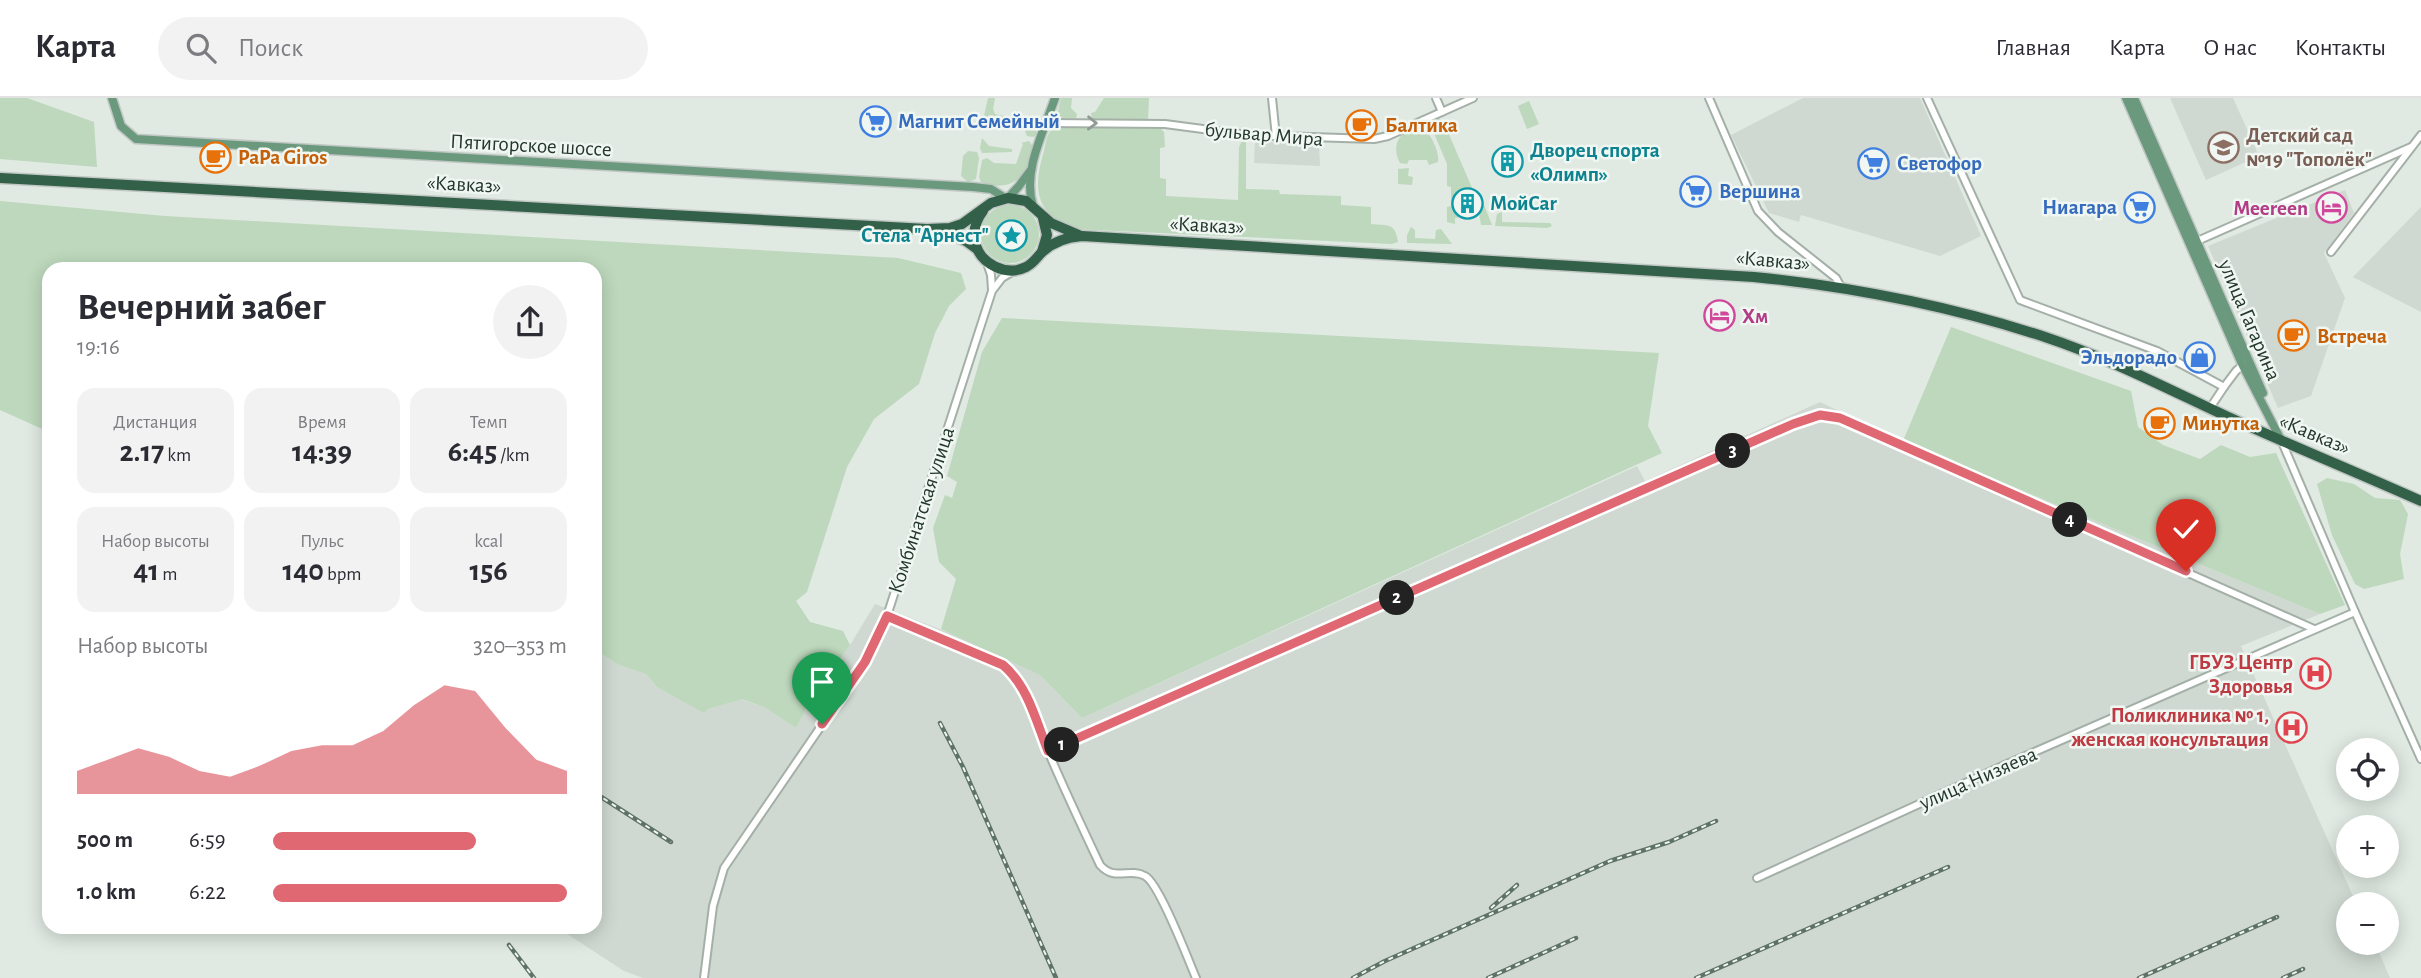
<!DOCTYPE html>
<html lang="ru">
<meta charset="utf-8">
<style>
body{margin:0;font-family:"Alegreya Sans",sans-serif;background:#f2f2f3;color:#2b2b33;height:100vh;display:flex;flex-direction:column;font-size:26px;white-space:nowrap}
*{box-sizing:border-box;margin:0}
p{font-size:23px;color:#7c7c81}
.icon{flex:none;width:38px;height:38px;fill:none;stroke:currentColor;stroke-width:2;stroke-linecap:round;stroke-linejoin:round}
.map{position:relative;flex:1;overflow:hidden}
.side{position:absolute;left:42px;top:164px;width:560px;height:672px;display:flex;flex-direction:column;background:#fff;border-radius:21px;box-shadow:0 4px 18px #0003}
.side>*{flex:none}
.controls{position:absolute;left:2336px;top:640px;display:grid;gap:14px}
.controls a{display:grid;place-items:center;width:63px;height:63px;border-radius:50%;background:#fff;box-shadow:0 4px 18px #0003;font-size:35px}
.pin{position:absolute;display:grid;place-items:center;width:60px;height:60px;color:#fff;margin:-72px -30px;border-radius:50% 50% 50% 0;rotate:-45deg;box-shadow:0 0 7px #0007}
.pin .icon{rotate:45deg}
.km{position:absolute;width:35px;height:35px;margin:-18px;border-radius:50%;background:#222;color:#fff;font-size:19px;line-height:35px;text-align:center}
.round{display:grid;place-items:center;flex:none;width:74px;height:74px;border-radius:37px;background:#f2f2f3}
.overview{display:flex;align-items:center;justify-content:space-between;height:119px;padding:0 35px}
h1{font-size:38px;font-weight:600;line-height:52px}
.figures{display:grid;grid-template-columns:repeat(3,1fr);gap:10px;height:119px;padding:7px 35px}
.figures div{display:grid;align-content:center;border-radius:18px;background:#f2f2f3;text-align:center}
.figures b{font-size:30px;font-weight:600}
.figures small{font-size:19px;font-weight:400}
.figures p{font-size:19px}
.chart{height:196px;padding:14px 35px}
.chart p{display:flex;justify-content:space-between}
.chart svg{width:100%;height:126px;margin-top:7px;fill:#df6872;opacity:.7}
ul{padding:0 35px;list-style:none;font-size:23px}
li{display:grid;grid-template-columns:112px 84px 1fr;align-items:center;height:52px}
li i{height:18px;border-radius:9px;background:#df6872}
header{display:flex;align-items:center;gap:42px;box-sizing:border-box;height:98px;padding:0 35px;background:#fff;border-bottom:2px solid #e1e1e2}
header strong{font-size:33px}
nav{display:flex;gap:38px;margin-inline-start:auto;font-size:24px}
.search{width:490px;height:63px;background:#f2f2f3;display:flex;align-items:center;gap:18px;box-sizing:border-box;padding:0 24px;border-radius:38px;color:#7c7c81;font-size:26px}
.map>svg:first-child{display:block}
.built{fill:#cfd9d1}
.green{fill:#bdd8bc}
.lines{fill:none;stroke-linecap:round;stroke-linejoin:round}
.minor-casing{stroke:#a4b0a7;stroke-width:10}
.major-casing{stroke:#c1c7c4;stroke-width:11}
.highway-casing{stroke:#c1c7c4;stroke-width:13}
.minor{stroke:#fff;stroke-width:6}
.major{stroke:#6b997e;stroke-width:8}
.highway{stroke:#336048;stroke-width:10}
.rail-casing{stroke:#5e7366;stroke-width:4.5}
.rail{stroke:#f0f6f1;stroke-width:2;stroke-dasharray:5;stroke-linecap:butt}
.oneway{stroke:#919b95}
.route-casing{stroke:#fff;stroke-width:14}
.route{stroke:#df6872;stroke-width:9}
.labels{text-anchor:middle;stroke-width:5;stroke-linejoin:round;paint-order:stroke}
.shop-label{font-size:21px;font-weight:bold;fill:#366cbe;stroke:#f0f6f1;text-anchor:start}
.food-label{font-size:21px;font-weight:bold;fill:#c56008;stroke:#f0f6f1;text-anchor:start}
.street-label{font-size:21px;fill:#23372b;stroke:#f0f6f1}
.education-label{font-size:21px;font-weight:bold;fill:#785e54;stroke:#f0f6f1;text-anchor:start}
.culture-label{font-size:21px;font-weight:bold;fill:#0d838f;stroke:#f0f6f1;text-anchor:start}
.hotel-label{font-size:21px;font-weight:bold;fill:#b23c85;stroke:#f0f6f1;text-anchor:end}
.health-label{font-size:21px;font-weight:bold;fill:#be3a42;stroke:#f0f6f1;text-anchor:end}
</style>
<header>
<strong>Карта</strong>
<div class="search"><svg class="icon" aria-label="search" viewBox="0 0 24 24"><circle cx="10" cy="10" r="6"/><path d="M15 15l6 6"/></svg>Поиск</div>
<nav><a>Главная</a><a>Карта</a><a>О нас</a><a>Контакты</a></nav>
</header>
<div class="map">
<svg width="2421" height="880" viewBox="0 0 2421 880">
<rect width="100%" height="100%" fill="#e0e9e2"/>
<g class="built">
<polygon points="1803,0 1920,0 1981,138 1940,158 1801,117 1799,124 1769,115 1731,37"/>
<polygon points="2170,0 2233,0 2259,58 2206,82"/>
<polygon points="1255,43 1319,47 1320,68 1254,65"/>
<polygon points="2345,92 2354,115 2324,155 2345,200 2311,298 2278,310 2208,148"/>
<polygon points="2421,109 2421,214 2353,179"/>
<polygon points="1820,304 1903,343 2320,516 2241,548 2357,807 2348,807 2348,845 2375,845 2390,880 643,880 624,873 558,830 595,830 595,552 619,567 646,576 657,589 708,611 741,601 764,609 796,630 810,601 850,547 875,506 968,542 1040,577 1082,620 1637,368 1645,383"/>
</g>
<g class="green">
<polygon points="0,0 27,0 94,24 97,69 0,61"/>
<path d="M988,0h7l-2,11 2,5c15,4 40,3 42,21l-4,2 -6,-1 -3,-8 -42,-3z"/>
<polygon points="1061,0 1072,0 1071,10 1077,16 1076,20 1063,20 1057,17"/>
<polygon points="1104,0 1149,0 1148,21 1092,21 1091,15 1095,14"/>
<polygon points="1529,3 1539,26 1527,31 1518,8"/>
<polygon points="1435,20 1439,20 1444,25 1473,92 1459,92 1458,120 1455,120 1455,126 1447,124 1447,109 1451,108 1451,89 1447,88 1447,66 1431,28 1431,23"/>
<path d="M1055,28l81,1 14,2 9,-2 5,5 1,15 -5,1v30l6,1v17l72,4 1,-53 4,-8 3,4v46l33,1 1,4 61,2v9l30,2v17c17,2 24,-2 27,18l-6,2 -318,-15c-40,-16 -41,-42 -30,-78 2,-10 3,-19 11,-25z"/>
<path d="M1422,28c8,7 18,26 16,36l-9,3 -2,-5h-18l-2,4 -7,-1c-10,-19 1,-35 22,-37z"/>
<polygon points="982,40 989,48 1012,51 1012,54 982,55 980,50"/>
<path d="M1029,43l4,5c-3,29 -22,48 -52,36l-2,-5 3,-17 5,-2 7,5 22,1 7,-20 -2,-1z"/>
<polygon points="968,53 977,54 979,60 976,81 968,84 961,78 963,58"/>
<polygon points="1409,70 1408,78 1413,79 1412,87 1398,86 1398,71"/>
<polygon points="0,103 165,118 898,160 961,175 966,191 949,208 935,235 919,286 874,321 847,369 807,494 796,503 810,524 843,533 850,547 811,601 796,630 764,609 742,601 708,611 704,615 657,589 646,576 619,567 595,552 595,172 49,172 49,334 0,312"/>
<polygon points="1481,105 1484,107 1492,127 1481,127 1478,108"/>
<circle cx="1010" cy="136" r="29"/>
<polygon points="1502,114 1502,124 1550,125 1552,128 1547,130 1495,128 1497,116"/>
<polygon points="1411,129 1415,132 1415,140 1435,141 1436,132 1441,131 1452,146 1407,145 1407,137"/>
<polygon points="1002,220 1659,255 1648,328 1662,355 1082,620 1040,577 941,531 956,481 939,464 933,430 945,397 952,400 957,384 947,378 982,254"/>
<polygon points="1951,229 2131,293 2138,329 2163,347 2200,361 2221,347 2250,359 2276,355 2345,507 2320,516 1903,343"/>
<polygon points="2327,380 2354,386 2375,400 2400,402 2408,416 2400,456 2404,481 2364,491 2355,486 2332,437 2317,386"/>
</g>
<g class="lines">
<defs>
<g id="minor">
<polyline points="1272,0 1276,39"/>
<polyline points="1436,0 1442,14"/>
<polyline points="1709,0 1758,113 1778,134 1836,180 1841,189"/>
<polyline points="1927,0 2020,202 2157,253 2224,289 2236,273 2246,264"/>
<polyline points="1047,25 1165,26 1248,37 1374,41 1388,38 1473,0"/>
<polyline points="2195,144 2411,49"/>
<polyline points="2331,154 2421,37"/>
<polyline points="987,165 991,177 992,192"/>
<polyline points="2210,310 2224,289"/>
<polyline points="2282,344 2355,514 2421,661"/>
<path d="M887,518l116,49c26,21 32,56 45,86 16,38 34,76 52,114 15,17 29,2 45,11 14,7 43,83 51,102"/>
<polyline points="1048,653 1793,326 1820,317 1840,320 2314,531"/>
<polyline points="1757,780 2009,665 2355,514"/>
<polyline points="704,880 713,808 724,770 865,564 887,518 992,193 1002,180 1012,174"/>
</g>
<g id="major">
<polyline points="112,0 121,28 136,41 973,89 991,91 1005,100"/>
<polyline points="2126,0 2242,266 2282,344"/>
<polyline points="2134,0 2263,295"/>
<polyline points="1008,100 1019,88 1030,73"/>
<path d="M1033,108c-11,-35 11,-75 22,-108"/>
</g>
<g id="highway">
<polyline points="0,80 927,131 950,130 962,126 991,105 1008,100 1026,103 1051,125 1079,137"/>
<path d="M983,113c-7,9 -10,19 -8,31 5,22 31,35 51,25 8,-4 11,-10 16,-15 11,-10 26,-15 40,-16l672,41c100,10 196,29 291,60 63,21 121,51 181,79 64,29 130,56 195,85"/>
<polyline points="941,134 966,143 977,151"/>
<polyline points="1042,154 1047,137 1043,120"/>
</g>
</defs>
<use href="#minor" class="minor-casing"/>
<use href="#major" class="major-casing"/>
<use href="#highway" class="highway-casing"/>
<use href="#minor" class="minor"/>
<use href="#major" class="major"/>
<use href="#highway" class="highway"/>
<defs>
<g id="rail">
<polyline points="940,625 963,669 1056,880"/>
<polyline points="595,695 671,744"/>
<polyline points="1491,810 1517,787"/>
<polyline points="509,847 534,880"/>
<polyline points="1353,880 1385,863 1610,763 1669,744 1716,723"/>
<polyline points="1488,880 1576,840"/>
<polyline points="1696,880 1948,769"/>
<polyline points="2139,880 2277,819"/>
<polyline points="2283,880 2303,871"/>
</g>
</defs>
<use href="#rail" class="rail-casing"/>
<use href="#rail" class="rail"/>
</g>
<defs><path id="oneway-chevron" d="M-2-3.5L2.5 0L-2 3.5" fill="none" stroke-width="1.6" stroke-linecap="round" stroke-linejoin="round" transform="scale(1.75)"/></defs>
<use class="oneway" href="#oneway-chevron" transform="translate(1092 25) rotate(1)"/>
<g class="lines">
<defs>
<path id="route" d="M822,626l43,-62 22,-46 116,49c25,21 33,56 45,86l745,-327 27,-9 20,3 346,153"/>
</defs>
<use href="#route" class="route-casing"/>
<use href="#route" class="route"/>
</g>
<defs>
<symbol id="supermarket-ring" viewBox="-11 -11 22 22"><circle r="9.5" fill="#f0f6f1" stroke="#3f7fe0" stroke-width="1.5"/><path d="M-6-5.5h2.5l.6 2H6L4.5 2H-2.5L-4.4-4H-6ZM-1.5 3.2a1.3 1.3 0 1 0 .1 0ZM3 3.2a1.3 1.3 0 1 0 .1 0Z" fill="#3f7fe0"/></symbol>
<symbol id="cafe-ring" viewBox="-11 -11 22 22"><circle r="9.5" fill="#f0f6f1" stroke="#e8710a" stroke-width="1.5"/><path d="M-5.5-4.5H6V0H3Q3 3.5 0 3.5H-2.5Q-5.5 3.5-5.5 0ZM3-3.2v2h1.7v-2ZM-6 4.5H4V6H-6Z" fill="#e8710a"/></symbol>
<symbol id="school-ring" viewBox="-11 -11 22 22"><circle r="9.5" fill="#f0f6f1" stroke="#8d6e63" stroke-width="1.5"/><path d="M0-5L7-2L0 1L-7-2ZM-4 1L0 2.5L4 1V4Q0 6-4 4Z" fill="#8d6e63"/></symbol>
<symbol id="building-ring" viewBox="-11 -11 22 22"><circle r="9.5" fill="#f0f6f1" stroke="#0f9aa8" stroke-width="1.5"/><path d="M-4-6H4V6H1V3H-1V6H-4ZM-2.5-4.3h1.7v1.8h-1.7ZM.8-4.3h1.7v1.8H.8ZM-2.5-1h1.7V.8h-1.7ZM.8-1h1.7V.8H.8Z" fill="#0f9aa8"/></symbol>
<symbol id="hotel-ring" viewBox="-11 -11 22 22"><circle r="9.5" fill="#f0f6f1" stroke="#d1479c" stroke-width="1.5"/><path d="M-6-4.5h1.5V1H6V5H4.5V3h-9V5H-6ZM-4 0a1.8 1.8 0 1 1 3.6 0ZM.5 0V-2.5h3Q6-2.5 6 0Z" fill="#d1479c"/></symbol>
<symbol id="sight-ring" viewBox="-11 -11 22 22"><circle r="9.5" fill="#f0f6f1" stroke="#0f9aa8" stroke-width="1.5"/><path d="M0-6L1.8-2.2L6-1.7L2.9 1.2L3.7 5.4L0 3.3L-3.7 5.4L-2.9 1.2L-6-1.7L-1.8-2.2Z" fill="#0f9aa8"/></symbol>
<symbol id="shop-ring" viewBox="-11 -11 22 22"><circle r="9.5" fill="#f0f6f1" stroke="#3f7fe0" stroke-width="1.5"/><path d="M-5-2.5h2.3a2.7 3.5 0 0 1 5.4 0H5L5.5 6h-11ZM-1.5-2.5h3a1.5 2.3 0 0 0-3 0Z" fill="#3f7fe0"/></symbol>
<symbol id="hospital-ring" viewBox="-11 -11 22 22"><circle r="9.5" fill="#f0f6f1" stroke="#e0444e" stroke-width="1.5"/><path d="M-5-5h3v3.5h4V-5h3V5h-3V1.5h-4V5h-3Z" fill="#e0444e"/></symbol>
</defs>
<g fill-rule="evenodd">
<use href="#supermarket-ring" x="858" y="6" width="35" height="35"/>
<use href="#cafe-ring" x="1344" y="10" width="35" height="35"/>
<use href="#school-ring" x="2206" y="32" width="35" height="35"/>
<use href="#cafe-ring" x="198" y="42" width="35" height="35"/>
<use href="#building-ring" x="1490" y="46" width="35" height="35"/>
<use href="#supermarket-ring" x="1856" y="48" width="35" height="35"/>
<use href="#supermarket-ring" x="1678" y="76" width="35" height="35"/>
<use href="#building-ring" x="1450" y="88" width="35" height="35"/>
<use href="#supermarket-ring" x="2122" y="92" width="35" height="35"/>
<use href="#hotel-ring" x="2314" y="92" width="35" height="35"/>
<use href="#sight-ring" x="994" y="120" width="35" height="35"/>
<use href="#hotel-ring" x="1702" y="200" width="35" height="35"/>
<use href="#cafe-ring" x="2276" y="220" width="35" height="35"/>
<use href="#shop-ring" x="2182" y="242" width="35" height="35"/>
<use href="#cafe-ring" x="2142" y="308" width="35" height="35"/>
<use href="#hospital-ring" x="2298" y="558" width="35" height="35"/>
<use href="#hospital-ring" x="2274" y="612" width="35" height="35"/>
</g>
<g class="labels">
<g class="shop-label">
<text x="898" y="30">Магнит Семейный</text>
<text x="1897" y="72">Светофор</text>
<text x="1719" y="100">Вершина</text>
<text x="2117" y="116" text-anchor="end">Ниагара</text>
<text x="2177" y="266" text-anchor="end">Эльдорадо</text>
</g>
<g class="food-label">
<text x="1385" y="34">Балтика</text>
<text x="238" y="66">PaPa Giros</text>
<text x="2317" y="245">Встреча</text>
<text x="2182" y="332">Минутка</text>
</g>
<g class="street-label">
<text transform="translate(1264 36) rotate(5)" y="7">бульвар Мира</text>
<text transform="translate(531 47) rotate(3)" y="7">Пятигорское шоссе</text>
<text transform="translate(464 86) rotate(3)" y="7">«Кавказ»</text>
<text transform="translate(1207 127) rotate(3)" y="7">«Кавказ»</text>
<text transform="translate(1773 162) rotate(5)" y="7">«Кавказ»</text>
<text transform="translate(2250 222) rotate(67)" y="7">улица Гагарина</text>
<text transform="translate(2315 336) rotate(23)" y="7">«Кавказ»</text>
<text transform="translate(921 412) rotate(-72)" y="7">Комбинатская улица</text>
<text transform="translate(1978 680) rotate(-24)" y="7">улица Низяева</text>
</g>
<g class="education-label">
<text x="2246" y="44">Детский сад<tspan x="2246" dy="24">№19 "Тополёк"</tspan></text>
</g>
<g class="culture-label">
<text x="1530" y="59">Дворец спорта<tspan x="1530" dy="24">«Олимп»</tspan></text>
<text x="1490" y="112">МойCar</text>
<text x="989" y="144" text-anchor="end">Стела "Арнест"</text>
</g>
<g class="hotel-label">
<text x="2308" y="117">Meereen</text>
<text x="1742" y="225" text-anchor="start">Хм</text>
</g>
<g class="health-label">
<text x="2293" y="571">ГБУЗ Центр<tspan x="2293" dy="24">Здоровья</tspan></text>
<text x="2269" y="624">Поликлиника № 1,<tspan x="2269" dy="24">женская консультация</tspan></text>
</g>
</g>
</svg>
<div class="controls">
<a><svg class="icon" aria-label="locate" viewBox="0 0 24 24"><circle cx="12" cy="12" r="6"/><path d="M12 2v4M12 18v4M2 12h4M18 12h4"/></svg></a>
<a>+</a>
<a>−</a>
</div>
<div class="pin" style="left:822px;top:626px;background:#1e9e55"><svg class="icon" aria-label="arrive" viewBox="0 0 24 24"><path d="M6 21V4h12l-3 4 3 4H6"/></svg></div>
<div class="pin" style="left:2186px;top:473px;background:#d93025"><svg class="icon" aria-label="check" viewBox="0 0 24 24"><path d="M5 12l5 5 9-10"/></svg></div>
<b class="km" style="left:1062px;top:647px">1</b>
<b class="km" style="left:1397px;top:500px">2</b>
<b class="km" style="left:1733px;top:353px">3</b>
<b class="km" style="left:2070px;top:422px">4</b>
<section class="side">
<div class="overview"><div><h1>Вечерний забег</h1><p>19:16</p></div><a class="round"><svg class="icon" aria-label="share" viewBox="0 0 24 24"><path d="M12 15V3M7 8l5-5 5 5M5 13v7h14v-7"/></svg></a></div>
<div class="figures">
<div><p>Дистанция</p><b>2.17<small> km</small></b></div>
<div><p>Время</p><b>14:39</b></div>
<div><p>Темп</p><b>6:45<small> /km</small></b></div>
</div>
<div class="figures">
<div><p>Набор высоты</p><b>41<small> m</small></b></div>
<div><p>Пульс</p><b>140<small> bpm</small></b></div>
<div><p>kcal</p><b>156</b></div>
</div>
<div class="chart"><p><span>Набор высоты</span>320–353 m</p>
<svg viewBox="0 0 160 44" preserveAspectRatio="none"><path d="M0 44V36L10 32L20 28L30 31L40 36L50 38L60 34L70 29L80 27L90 27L100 22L110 13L120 6L130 8L140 21L150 32L160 36V44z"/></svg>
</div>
<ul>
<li><b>500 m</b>6:59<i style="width:69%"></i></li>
<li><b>1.0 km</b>6:22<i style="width:100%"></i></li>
</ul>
</section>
</div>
